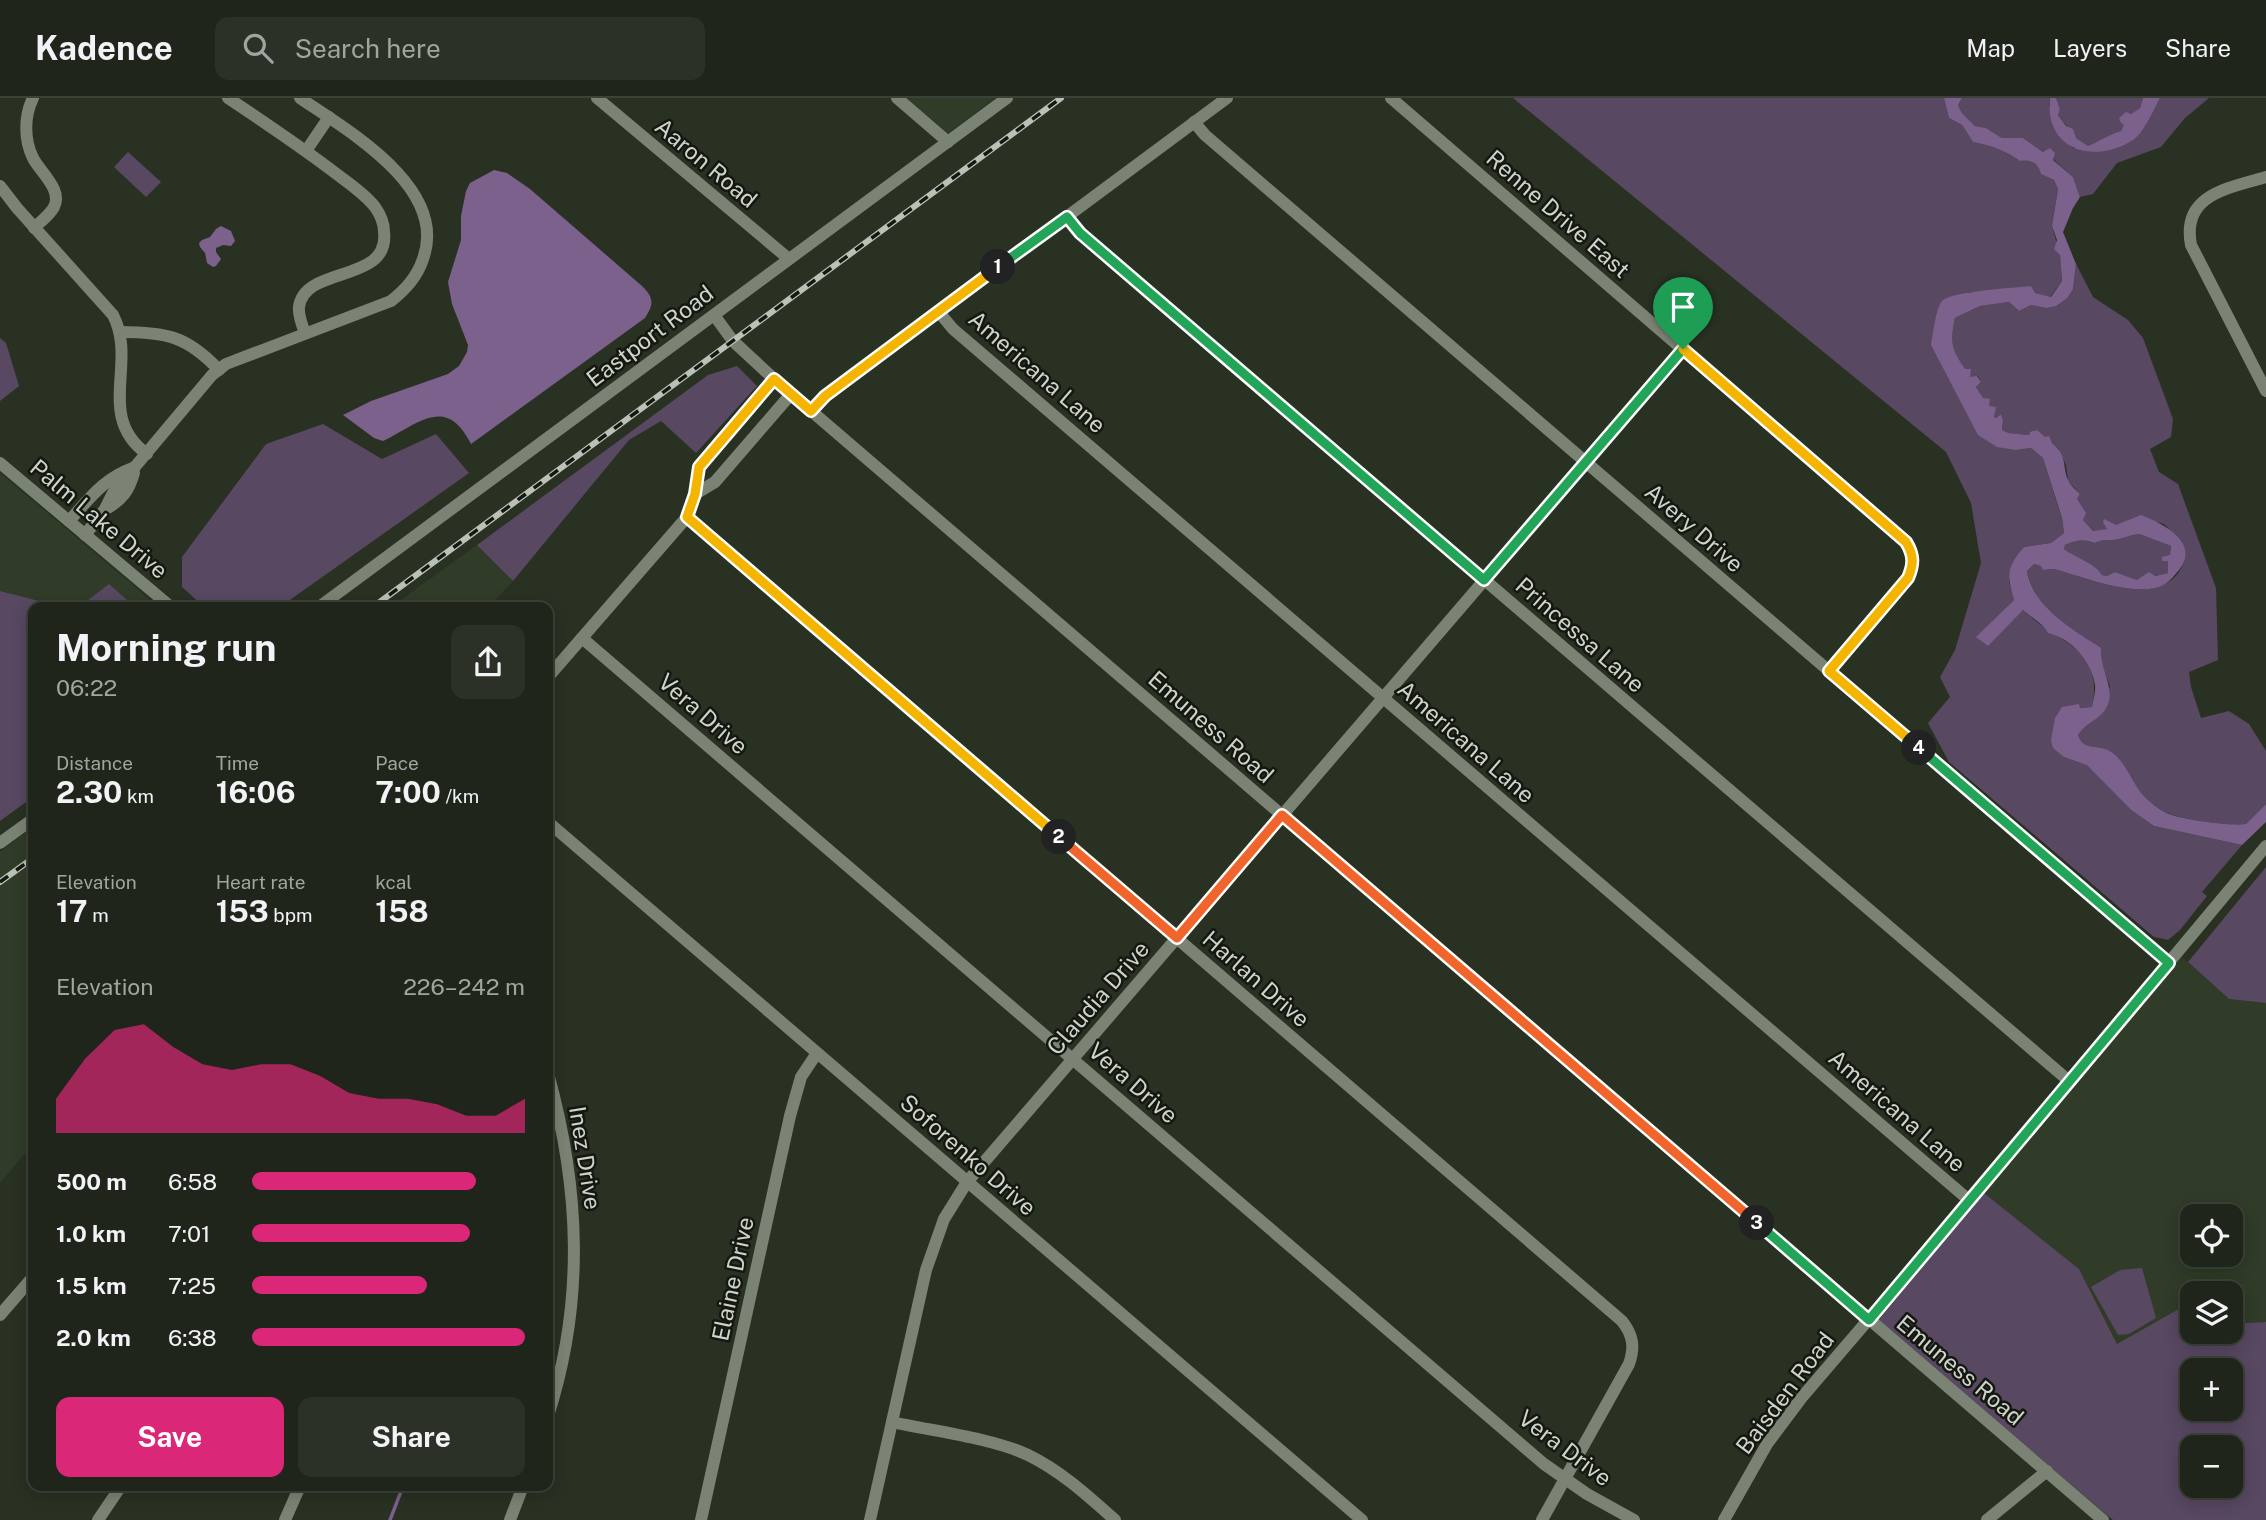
<!DOCTYPE html>
<meta charset="utf-8">
<style>
body{margin:0;font-family:"Public Sans",sans-serif;background:#2c3127;color:#f1f3f6;height:100vh;display:flex;flex-direction:column;font-size:26px;white-space:nowrap}
*{box-sizing:border-box;margin:0}
p{font-size:23px;color:#a1a5a2}
.icon{flex:none;width:38px;height:38px;fill:none;stroke:currentColor;stroke-width:2;stroke-linecap:round;stroke-linejoin:round}
.map{position:relative;flex:1;overflow:hidden}
.drawer{position:absolute;left:28px;top:504px;width:525px;height:889px;display:flex;flex-direction:column;background:#1f251a;border-radius:14px;box-shadow:0 4px 18px #0003,0 0 0 2px #3c4239}
.drawer>*{flex:none}
.tools{position:absolute;left:2180px;top:1106px;display:grid;gap:14px}
.tools a{display:grid;place-items:center;width:63px;height:63px;border-radius:14px;background:#1f251a;box-shadow:0 4px 18px #0003,0 0 0 2px #3c4239;font-size:35px}
.pin{position:absolute;display:grid;place-items:center;width:60px;height:60px;color:#fff;margin:-72px -30px;border-radius:50% 50% 50% 0;rotate:-45deg;box-shadow:0 0 7px #0007}
.pin .icon{rotate:45deg}
.km{position:absolute;width:35px;height:35px;margin:-18px;border-radius:50%;background:#222;color:#fff;font-size:19px;line-height:35px;text-align:center}
.round{display:grid;place-items:center;flex:none;width:74px;height:74px;border-radius:14px;background:#2c3127}
.summary{display:flex;align-items:center;justify-content:space-between;height:119px;padding:0 28px}
h1{font-size:38px;font-weight:700;line-height:52px}
.stats{display:grid;grid-template-columns:repeat(3,1fr);gap:10px;height:119px;padding:7px 28px}
.stats div{display:grid;align-content:center}
.stats b{font-size:30px;font-weight:700}
.stats small{font-size:19px;font-weight:400}
.stats p{font-size:19px}
.chart{height:196px;padding:14px 28px}
.chart p{display:flex;justify-content:space-between}
.chart svg{width:100%;height:126px;margin-top:7px;fill:#db2777;opacity:.7}
.primary-button{display:flex;gap:14px;margin-top:auto;padding:14px 28px}
.primary-button a{flex:1;height:80px;border-radius:14px;background:#db2777;color:#fff;font-size:28px;font-weight:700;line-height:80px;text-align:center}
.primary-button a+a{background:#2c3127;color:#f1f3f6}
ul{padding:0 28px;list-style:none;font-size:23px}
li{display:grid;grid-template-columns:112px 84px 1fr;align-items:center;height:52px}
li i{height:18px;border-radius:9px;background:#db2777}
header{display:flex;align-items:center;gap:42px;box-sizing:border-box;height:98px;padding:0 35px;background:#1f251a;border-bottom:2px solid #3c4239}
header strong{font-size:33px}
nav{display:flex;gap:38px;margin-inline-start:auto;font-size:24px}
.search{width:490px;height:63px;background:#2c3127;display:flex;align-items:center;gap:18px;box-sizing:border-box;padding:0 24px;border-radius:14px;color:#a1a5a2;font-size:26px}
.map>svg:first-child{display:block}
.built{fill:#303b28;fill-rule:evenodd}
.green{fill:#584862;fill-rule:evenodd}
.water{fill:#7b618c;fill-rule:evenodd}
.lines{fill:none;stroke-linecap:round;stroke-linejoin:round}
.stream{stroke:#7b618c;stroke-width:3.5}
.minor{stroke:#7b8474;stroke-width:12}
.rail-casing{stroke:#bcc1b8;stroke-width:6}
.rail{stroke:#141811;stroke-width:3.5;stroke-dasharray:10;stroke-linecap:butt}
.split-1-casing{stroke:#fff;stroke-width:14}
.split-2-casing{stroke:#fff;stroke-width:14}
.split-3-casing{stroke:#fff;stroke-width:14}
.split-4-casing{stroke:#fff;stroke-width:14}
.split-5-casing{stroke:#fff;stroke-width:14}
.split-1{stroke:#22a559;stroke-width:9}
.split-2{stroke:#f5b400;stroke-width:9}
.split-3{stroke:#f0652b;stroke-width:9}
.split-4{stroke:#22a559;stroke-width:9}
.split-5{stroke:#f5b400;stroke-width:9}
.labels{text-anchor:middle;stroke-width:5;stroke-linejoin:round;paint-order:stroke}
.street-label{font-size:23px;fill:#cfd4cb;stroke:#141811}
</style>
<header>
<strong>Kadence</strong>
<div class="search"><svg class="icon" aria-label="search" viewBox="0 0 24 24"><circle cx="10" cy="10" r="6"/><path d="M15 15l6 6"/></svg>Search here</div>
<nav><a>Map</a><a>Layers</a><a>Share</a></nav>
</header>
<div class="map">
<svg width="2266" height="1422" viewBox="0 0 2266 1422">
<rect width="100%" height="100%" fill="#293123"/>
<g class="built">
<polygon points="904,0 995,0 947,36"/>
<polygon points="0,375 159,509 135,509 109,487 79,509 63,509 0,493"/>
<polygon points="477,447 513,483 489,509 391,509"/>
<polygon points="33,729 33,1046 0,1085 0,754"/>
<path d="M2182,859l47,42 37,4v319l-22,1 -13,-5v-25h-38v10l-2,-1 -74,42 -38,-75 -95,-76zM2193,1118h38v39h-38z"/>
</g>
<g class="green">
<path d="M1513,0h431l5,20 13,7 11,17c18,4 32,8 47,19 12,-1 18,2 22,13l12,6 4,9 -6,37 8,29 2,26 -12,16 -16,-4 -65,-1 -38,53 85,105 15,-2 12,10 19,61 2,14 -13,10 -27,4 -15,34 5,19 -37,37 46,-27c33,33 82,37 69,97l-12,1 -16,49 23,7 44,46 23,16 88,19 -40,47 5,4 -27,34 -12,10 -14,-3 -205,-175 -21,-39 22,-26 -10,-20 15,-27 26,-87 -10,-60 -25,-51z"/>
<polygon points="1962,0 2050,0 2049,7 2073,50 2136,40 2160,0 2209,0 2185,20 2161,49 2117,65 2093,96 2080,99 2073,79 2053,61 2023,40 2002,40 1986,30 1975,28 1962,15 1958,7"/>
<path d="M2056,0h87l-3,10 -9,6 -10,17c-12,3 -21,10 -33,15l-12,-8 -18,-23 2,-6z"/>
<polygon points="128,54 161,84 146,99 114,69"/>
<path d="M2076,166l17,33 35,23 15,18 30,81 -2,18 -21,12 9,23 19,12 38,104 2,72 -29,12 2,15 10,31 28,-7 20,13 17,27v53l-20,20c-19,2 -58,-4 -76,-10 -8,-3 -22,-12 -27,-19 -12,-14 -17,-34 -33,-44 -12,-7 -27,0 -32,-16l3,-5 23,-18 6,-26 -10,-26 1,-11c-29,-20 -68,-42 -74,-78l7,-7 8,2 1,4 11,-1c29,8 75,27 104,18 28,-9 36,-40 12,-57 -3,-3 -5,-6 -9,-7 -16,-5 -52,8 -68,8l-10,-11 -6,-21 3,-5 -12,-13 -2,-16 -8,-17 -13,-11 -15,-5 -1,3 -22,-2 -5,-3 1,-10 -2,-6 -5,4 -2,-1 -18,-30 5,-5 -3,-6 -8,2c-16,-25 -22,-30 -15,-60l25,-12 29,-4 10,9 12,-6 15,3 27,-19z"/>
<polygon points="0,240 6,245 19,288 0,303"/>
<polygon points="737,268 757,288 696,355 661,323 629,342 513,483 477,447 708,277"/>
<polygon points="323,326 382,361 436,336 469,375 280,509 204,509 182,489 182,459 266,346"/>
<path d="M2139,436l32,12 -3,27 -31,7 -22,-8 -8,4 -5,-1c-6,-10 -27,-17 -38,-26l1,-4c11,-5 19,-6 30,-2 8,-4 11,-2 19,-3 8,-1 16,-5 25,-6z"/>
<polygon points="109,486 135,509 79,509"/>
<polygon points="0,493 63,509 33,509 33,699 0,723"/>
<polygon points="2266,769 2266,905 2229,901 2188,864"/>
<path d="M1984,1095l95,76 38,75 74,-42 2,1v29h38v-14l13,5 22,-1v198h-153l-235,-199zM2193,1272h38v39h-38zM2193,1349h38v39h-38z"/>
<polygon points="2142,1170 2156,1220 2129,1236 2118,1237 2091,1189 2120,1172"/>
</g>
<g class="water">
<path d="M1944,0h18l-4,7 4,8 13,13 11,2 16,10h21l20,14 7,-4 5,5 -2,7 20,17 7,20 -7,11 -10,24 13,32 -3,25 -6,9 -11,8 -10,2 -15,-3 -12,6 -10,-9 -29,4 -25,12c-5,24 -4,31 10,51h6l-1,8 7,-1 4,6 -5,5 7,11 7,1 -1,7 7,1 -2,10 2,1 5,-4 2,6 -1,10 6,3 21,2 1,-3 7,-2 8,7 4,-1 3,7c16,13 10,23 16,37 2,5 8,10 12,14l-3,5 9,14 -3,7 10,11 14,-2 -4,-7 1,-3 12,6 25,-10c21,8 60,27 38,55 -6,7 -11,14 -20,17 -29,9 -76,-10 -105,-18l-11,1 -2,-4 -7,-2 -7,7c5,35 46,59 74,77 -2,23 19,44 2,65 -8,8 -19,12 -25,22 5,16 20,9 32,16 16,10 21,30 33,44 5,6 18,16 26,19 17,6 60,12 77,10l20,-20v18l-24,23 -88,-19 -23,-16 -44,-45 -23,-8 -11,-9 -2,-8 4,-22 7,-11 17,-3 1,4 12,-1c1,-7 4,-15 3,-22 -3,-23 -24,-47 -47,-52 -5,-10 -17,-15 -25,-23l-35,36 -12,-9 38,-37c-7,-26 -8,-32 10,-53l27,-4 13,-10 -2,-15 -19,-60 -12,-10 -15,2 -19,-3 -19,-12 -47,-90c2,-11 5,-37 11,-44 9,-10 73,-13 89,-15l4,7 16,4 11,-16 -2,-26 -6,-6 3,-9 -5,-14 6,-37 -4,-9 -13,-6c-3,-12 -10,-14 -21,-13 -15,-11 -29,-15 -47,-19l-11,-17 -13,-7zM2139,436l32,12 -1,9 -8,2v4h6v12l-13,3 -6,-4 -12,8 -22,-8 -8,4 -5,-1c-6,-11 -26,-17 -38,-26l1,-4c11,-5 19,-6 30,-2 8,-4 11,-2 19,-3 8,-1 16,-5 25,-6z"/>
<path d="M2050,0h6l4,11 -2,6 8,11 7,3 3,9 12,8c12,-5 21,-12 33,-15l3,-6 -3,-2 -2,-5 7,-6 5,2 9,-6 3,-10h17c-6,11 -17,36 -27,42 -39,25 -89,10 -83,-42z"/>
<path d="M494,72l13,3 23,16 112,97c12,12 12,18 3,32l-174,126c-25,-50 -53,-20 -88,-3l-9,-3 -31,-23 28,-14 77,-27 11,-8 8,-14 1,-7 -16,-41 -4,-22 13,-42v-24l5,-25 4,-8z"/>
<polygon points="221,128 231,133 235,143 231,148 223,147 216,150 216,154 221,161 216,168 213,169 207,165 205,155 200,149 199,145 202,142 210,139 216,131"/>
</g>
<g class="lines">
<polyline class="stream" points="390,1422 403,1388"/>
<g class="minor">
<path d="M33,0c-9,18 -9,42 0,60 7,14 30,32 21,49 -4,8 -14,15 -20,21"/>
<path d="M228,0c36,24 72,48 106,74 14,11 30,21 41,35 5,7 9,17 9,25 6,52 -80,33 -85,75 -1,8 3,18 6,26"/>
<polyline points="597,0 789,161"/>
<polyline points="897,0 948,44"/>
<path d="M1391,0l515,444c8,13 8,22 2,36l-79,94"/>
<polyline points="1194,24 1205,37 2169,865"/>
<polyline points="306,53 329,19"/>
<path d="M2266,79c-37,11 -85,17 -75,68l75,146"/>
<path d="M0,88l17,22 96,107c25,48 -18,101 34,139"/>
<polyline points="1067,119 1080,135 2069,983"/>
<polyline points="938,213 953,231 1970,1103"/>
<polyline points="714,217 733,243 774,281 2103,1422"/>
<path d="M120,234c46,0 67,4 99,38"/>
<polyline points="811,313 825,298 1227,0"/>
<polyline points="0,365 171,509"/>
<polyline points="695,396 715,384 791,296"/>
<path d="M106,411c16,-9 23,-18 28,-36"/>
<path d="M687,419l935,804c11,14 13,26 7,43l-87,156"/>
<path d="M69,423c21,-23 34,-42 64,-53"/>
<path d="M85,437l20,-26 8,-16 99,-118 14,-11 165,-63c15,-12 26,-24 32,-42 26,-71 -75,-128 -123,-161"/>
<polyline points="319,509 1007,0"/>
<polyline points="582,540 1544,1366 1587,1396 1634,1422"/>
<polyline points="548,579 687,419 695,396 699,368 774,281"/>
<polyline points="548,724 1362,1422"/>
<polyline points="0,745 33,721"/>
<path d="M548,975c32,116 37,228 0,343"/>
<polyline points="0,1217 33,1179"/>
<path d="M892,1324c40,9 100,16 136,33 33,16 60,41 87,65"/>
<polyline points="98,1422 121,1388"/>
<polyline points="285,1422 300,1388"/>
<polyline points="510,1422 523,1388"/>
<polyline points="701,1422 790,1018 801,979 817,955"/>
<polyline points="870,1422 926,1172 944,1121 967,1084 1683,251"/>
<polyline points="1724,1422 1767,1346 1803,1298 1970,1103 2266,748"/>
<polyline points="1987,1422 2047,1373"/>
</g>
<defs>
<g id="rail">
<polyline points="373,509 1061,0"/>
<polyline points="0,784 33,760"/>
</g>
</defs>
<use href="#rail" class="rail-casing"/>
<use href="#rail" class="rail"/>
</g>
<g class="lines">
<defs>
<polyline id="split-1" points="998,169 1067,119 1080,135 1484,482 1683,251"/>
<polyline id="split-2" points="998,169 825,298 811,313 774,281 699,369 695,396 687,419 1059,739"/>
<polyline id="split-3" points="1059,739 1177,840 1282,717 1757,1125"/>
<polyline id="split-4" points="1757,1125 1869,1222 2169,865 1919,650"/>
<path id="split-5" d="M1683,251l223,193c8,13 8,22 2,36l-79,93 90,77"/>
</defs>
<use href="#split-1" class="split-1-casing"/>
<use href="#split-2" class="split-2-casing"/>
<use href="#split-3" class="split-3-casing"/>
<use href="#split-4" class="split-4-casing"/>
<use href="#split-5" class="split-5-casing"/>
<use href="#split-1" class="split-1"/>
<use href="#split-2" class="split-2"/>
<use href="#split-3" class="split-3"/>
<use href="#split-4" class="split-4"/>
<use href="#split-5" class="split-5"/>
</g>
<g class="labels">
<g class="street-label">
<text transform="translate(706 65) rotate(40)" y="8">Aaron Road</text>
<text transform="translate(1558 116) rotate(41)" y="8">Renne Drive East</text>
<text transform="translate(650 238) rotate(-37)" y="8">Eastport Road</text>
<text transform="translate(1037 274) rotate(41)" y="8">Americana Lane</text>
<text transform="translate(99 421) rotate(40)" y="8">Palm Lake Drive</text>
<text transform="translate(1694 430) rotate(41)" y="8">Avery Drive</text>
<text transform="translate(1580 537) rotate(41)" y="8">Princessa Lane</text>
<text transform="translate(703 616) rotate(41)" y="8">Vera Drive</text>
<text transform="translate(1211 629) rotate(41)" y="8">Emuness Road</text>
<text transform="translate(1466 644) rotate(41)" y="8">Americana Lane</text>
<text transform="translate(1256 881) rotate(41)" y="8">Harlan Drive</text>
<text transform="translate(1098 900) rotate(-49)" y="8">Claudia Drive</text>
<text transform="translate(1133 985) rotate(41)" y="8">Vera Drive</text>
<text transform="translate(1897 1013) rotate(41)" y="8">Americana Lane</text>
<text transform="translate(968 1057) rotate(41)" y="8">Soforenko Drive</text>
<text transform="translate(585 1060) rotate(81)" y="8">Inez Drive</text>
<text transform="translate(733 1181) rotate(-78)" y="8">Elaine Drive</text>
<text transform="translate(1960 1272) rotate(40)" y="8">Emuness Road</text>
<text transform="translate(1785 1295) rotate(-53)" y="8">Baisden Road</text>
<text transform="translate(1565 1350) rotate(37)" y="8">Vera Drive</text>
</g>
</g>
</svg>
<div class="tools">
<a><svg class="icon" aria-label="locate" viewBox="0 0 24 24"><circle cx="12" cy="12" r="6"/><path d="M12 2v4M12 18v4M2 12h4M18 12h4"/></svg></a>
<a><svg class="icon" aria-label="layers" viewBox="0 0 24 24"><path d="M12 4l9 5-9 5-9-5zM3 14l9 5 9-5"/></svg></a>
<a>+</a>
<a>−</a>
</div>
<div class="pin" style="left:1683px;top:251px;background:#1e9e55"><svg class="icon" aria-label="arrive" viewBox="0 0 24 24"><path d="M6 21V4h12l-3 4 3 4H6"/></svg></div>
<b class="km" style="left:998px;top:169px">1</b>
<b class="km" style="left:1059px;top:739px">2</b>
<b class="km" style="left:1757px;top:1125px">3</b>
<b class="km" style="left:1919px;top:650px">4</b>
<section class="drawer">
<div class="summary"><div><h1>Morning run</h1><p>06:22</p></div><a class="round"><svg class="icon" aria-label="share" viewBox="0 0 24 24"><path d="M12 15V3M7 8l5-5 5 5M5 13v7h14v-7"/></svg></a></div>
<div class="stats">
<div><p>Distance</p><b>2.30<small> km</small></b></div>
<div><p>Time</p><b>16:06</b></div>
<div><p>Pace</p><b>7:00<small> /km</small></b></div>
</div>
<div class="stats">
<div><p>Elevation</p><b>17<small> m</small></b></div>
<div><p>Heart rate</p><b>153<small> bpm</small></b></div>
<div><p>kcal</p><b>158</b></div>
</div>
<div class="chart"><p><span>Elevation</span>226–242 m</p>
<svg viewBox="0 0 160 44" preserveAspectRatio="none"><path d="M0 44V32L10 18L20 8L30 6L40 14L50 20L60 22L70 20L80 20L90 24L100 30L110 32L120 32L130 34L140 38L150 38L160 32V44z"/></svg>
</div>
<ul>
<li><b>500 m</b>6:58<i style="width:82%"></i></li>
<li><b>1.0 km</b>7:01<i style="width:80%"></i></li>
<li><b>1.5 km</b>7:25<i style="width:64%"></i></li>
<li><b>2.0 km</b>6:38<i style="width:100%"></i></li>
</ul>
<div class="primary-button"><a>Save</a><a>Share</a></div>
</section>
</div>
